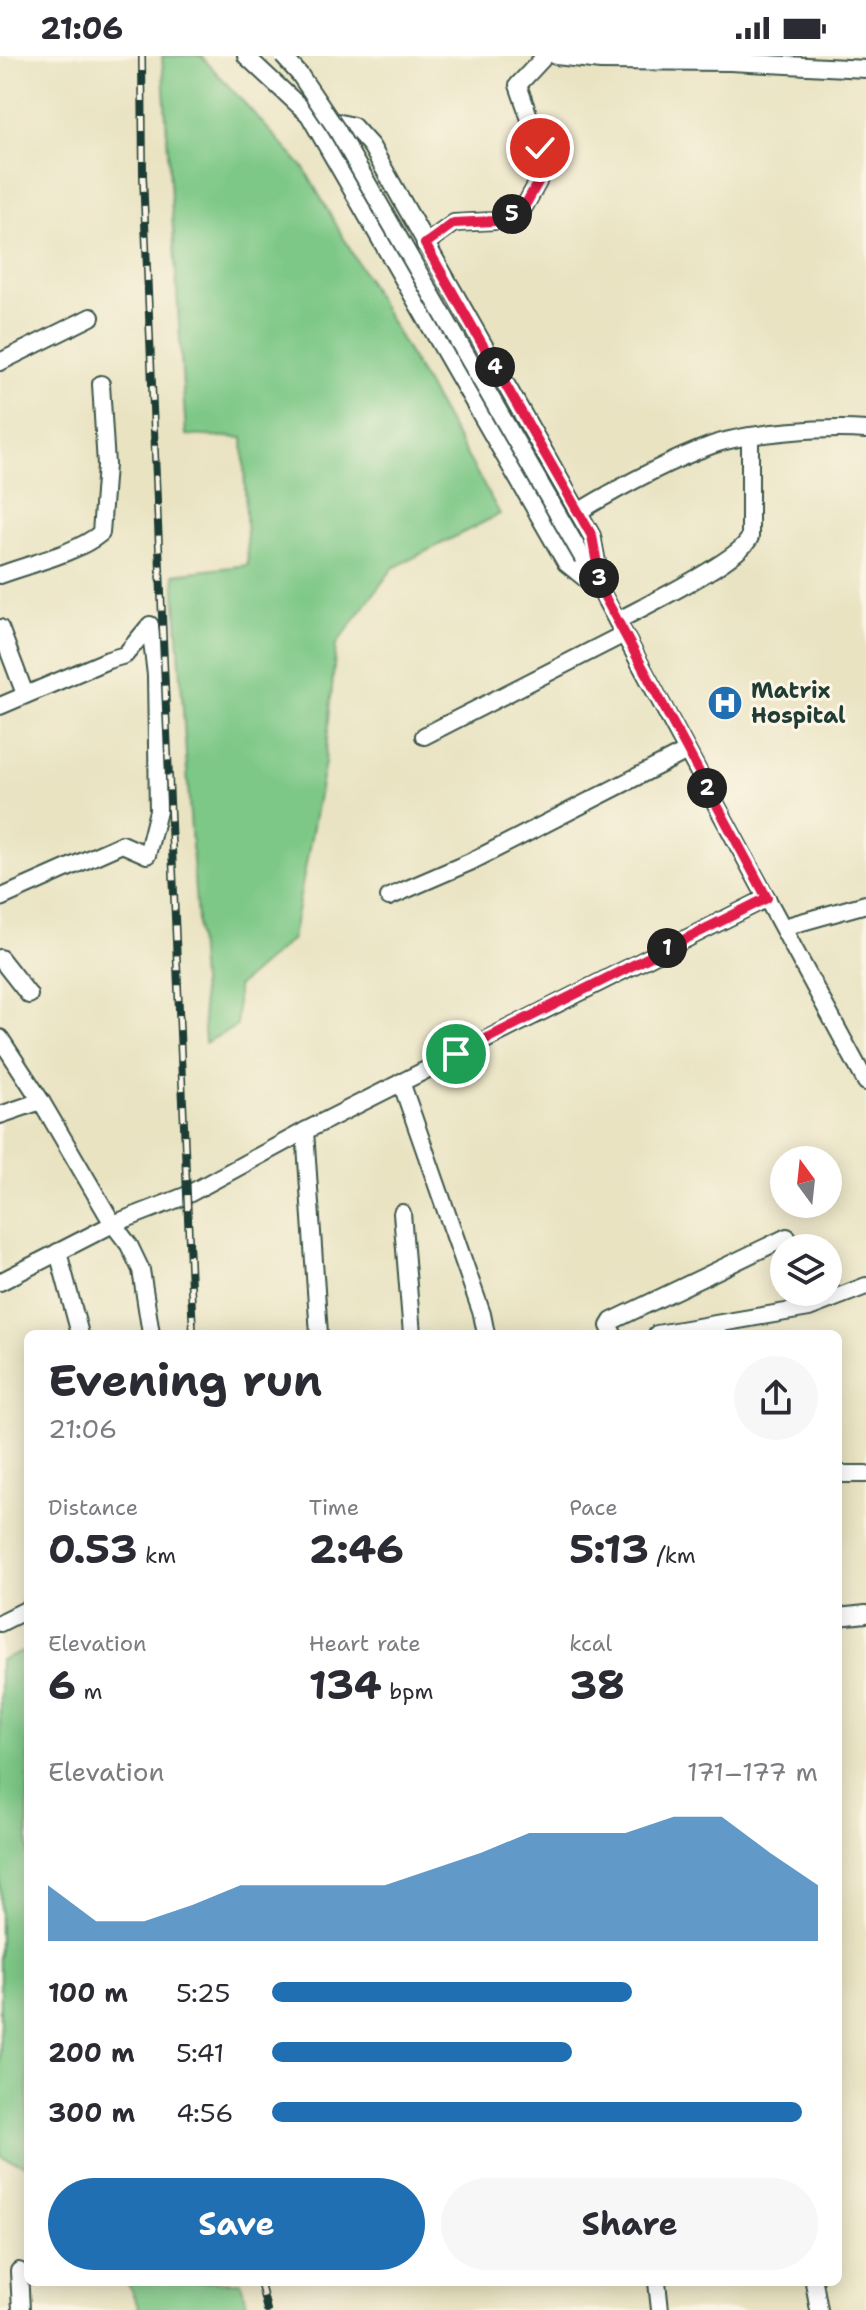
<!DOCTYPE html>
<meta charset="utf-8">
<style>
body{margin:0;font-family:"Shantell Sans",sans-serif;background:#f7f7f7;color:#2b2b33;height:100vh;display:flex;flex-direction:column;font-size:30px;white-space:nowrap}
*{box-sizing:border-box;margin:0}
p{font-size:26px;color:#7c7c81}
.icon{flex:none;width:44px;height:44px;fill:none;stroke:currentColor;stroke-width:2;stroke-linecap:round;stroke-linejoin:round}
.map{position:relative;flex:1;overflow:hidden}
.details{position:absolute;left:24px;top:1274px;width:818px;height:956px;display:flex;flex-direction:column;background:#fff;border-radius:12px;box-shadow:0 4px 20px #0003}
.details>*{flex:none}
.needle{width:52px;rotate:345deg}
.tools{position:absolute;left:770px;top:1090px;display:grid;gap:16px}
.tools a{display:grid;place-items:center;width:72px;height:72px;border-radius:50%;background:#fff;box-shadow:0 4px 20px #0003;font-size:40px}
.pin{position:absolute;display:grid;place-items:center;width:68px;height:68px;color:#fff;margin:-34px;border:4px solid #fff;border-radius:50%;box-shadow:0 2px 8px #0007}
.km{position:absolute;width:40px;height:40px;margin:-20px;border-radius:50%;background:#222;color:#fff;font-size:22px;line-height:40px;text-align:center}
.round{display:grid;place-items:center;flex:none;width:84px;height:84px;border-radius:42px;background:#f7f7f7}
.headline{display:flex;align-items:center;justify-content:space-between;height:136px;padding:0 24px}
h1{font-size:44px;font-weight:700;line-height:60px}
.figures{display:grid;grid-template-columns:repeat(3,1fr);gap:12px;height:136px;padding:8px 24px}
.figures div{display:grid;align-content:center}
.figures b{font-size:40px;font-weight:700}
.figures small{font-size:22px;font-weight:400}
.figures p{font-size:22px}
.chart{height:224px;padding:16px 24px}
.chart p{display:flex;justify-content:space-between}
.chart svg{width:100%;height:144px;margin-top:8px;fill:#1f6fb2;opacity:.7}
.button{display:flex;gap:16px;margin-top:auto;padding:16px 24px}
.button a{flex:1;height:92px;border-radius:48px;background:#1f6fb2;color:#fff;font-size:32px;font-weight:700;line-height:92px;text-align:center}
.button a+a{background:#f7f7f7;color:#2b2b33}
ul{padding:0 24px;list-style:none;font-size:26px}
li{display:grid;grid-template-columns:128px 96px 1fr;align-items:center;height:60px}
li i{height:20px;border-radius:10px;background:#1f6fb2}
.status{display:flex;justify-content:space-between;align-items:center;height:56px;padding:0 40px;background:#fff;direction:ltr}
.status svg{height:22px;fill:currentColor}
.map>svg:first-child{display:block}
.green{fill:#7dc886;stroke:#4e825d;stroke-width:2}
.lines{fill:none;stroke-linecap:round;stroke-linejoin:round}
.minor-casing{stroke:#3d5649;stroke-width:20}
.minor{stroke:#fff;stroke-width:16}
.rail-casing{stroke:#1f3d34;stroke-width:8}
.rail{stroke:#fcf5e5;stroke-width:5;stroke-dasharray:15;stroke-linecap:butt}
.minor-bridge-casing{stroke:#3d5649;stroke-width:20;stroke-linecap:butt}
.minor-bridge{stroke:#fff;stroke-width:16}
.route-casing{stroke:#fff;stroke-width:16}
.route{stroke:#e11d48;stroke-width:10}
.labels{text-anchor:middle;stroke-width:6;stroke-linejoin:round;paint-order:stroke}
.poi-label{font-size:22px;font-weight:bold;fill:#1f3d34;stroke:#fcf5e5;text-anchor:start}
</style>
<div class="status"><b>21:06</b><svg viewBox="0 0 49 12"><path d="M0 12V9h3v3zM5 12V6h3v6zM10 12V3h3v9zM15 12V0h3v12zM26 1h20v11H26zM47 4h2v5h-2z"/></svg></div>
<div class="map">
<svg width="866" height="2254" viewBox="0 0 866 2254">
<rect width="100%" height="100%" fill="#fcf5e5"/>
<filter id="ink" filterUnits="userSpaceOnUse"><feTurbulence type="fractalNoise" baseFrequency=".0125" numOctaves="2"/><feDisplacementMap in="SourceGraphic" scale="16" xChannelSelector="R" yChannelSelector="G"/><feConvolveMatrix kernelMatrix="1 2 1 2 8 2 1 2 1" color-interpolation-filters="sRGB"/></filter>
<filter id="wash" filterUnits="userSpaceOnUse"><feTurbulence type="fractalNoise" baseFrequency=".006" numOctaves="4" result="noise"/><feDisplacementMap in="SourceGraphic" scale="32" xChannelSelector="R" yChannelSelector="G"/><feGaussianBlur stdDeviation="1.8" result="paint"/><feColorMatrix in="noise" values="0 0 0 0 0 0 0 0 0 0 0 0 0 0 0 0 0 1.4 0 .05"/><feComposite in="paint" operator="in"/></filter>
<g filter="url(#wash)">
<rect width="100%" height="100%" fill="#e9e3c2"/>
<g class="green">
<polygon points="162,0 201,0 304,112 500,458 393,512 336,589 325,706 292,883 237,931 237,970 205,987 174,518 248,509 243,382 186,379"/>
<polygon points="28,1593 28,2110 0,2100 0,1604"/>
<polygon points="127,2226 241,2226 248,2254 140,2254"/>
</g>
</g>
<g filter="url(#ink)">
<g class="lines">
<defs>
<g id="minor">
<polyline points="246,0 309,59 566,507 602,536"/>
<polyline points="556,0 601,5 730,6 866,13"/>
<polyline points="323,63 353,70 371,90 592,480 600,523"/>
<polyline points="425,188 454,167 494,165 523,153 538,126 540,92 518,29 545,0"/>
<polyline points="0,306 91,261"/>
<path d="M578,456c42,-25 87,-50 134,-67 36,-13 115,-18 154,-15"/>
<polyline points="583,502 866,1026"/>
<path d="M0,519c30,-11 77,-22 101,-42l5,-68 -5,-81"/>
<path d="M617,565c26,-14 124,-61 133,-84v-101"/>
<polyline points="0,572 25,638"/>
<polyline points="0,650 108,604 125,599 150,569 156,619 158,755 147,799 122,788 0,842"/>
<polyline points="424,680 624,578"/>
<polyline points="389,841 470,806 687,695"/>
<polyline points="784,871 866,848"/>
<polyline points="0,902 29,939"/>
<polyline points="0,982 41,1045 113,1168 129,1189 141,1214 151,1278"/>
<polyline points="401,1026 482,1258 486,1278"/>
<polyline points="0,1059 41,1045"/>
<polyline points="305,1075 319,1278"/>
<polyline points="402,1157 412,1278"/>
<polyline points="58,1196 80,1278"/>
<polyline points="0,1226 113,1168 185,1140 305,1075 767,842"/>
<polyline points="613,1278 609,1270 612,1265 787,1181"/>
<polyline points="657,1278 809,1252 866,1230"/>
<polyline points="838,1418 866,1418"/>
<polyline points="838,1561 866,1558"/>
<polyline points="0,1567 28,1553"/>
<polyline points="19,2215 21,2254"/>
<polyline points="657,2226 660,2254"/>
<polyline points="814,2226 819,2254"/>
</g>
</defs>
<use href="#minor" class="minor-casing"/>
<use href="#minor" class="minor"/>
<defs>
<g id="rail">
<polyline points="142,0 143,120 193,1278"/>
<polyline points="260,2226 267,2254"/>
</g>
</defs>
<use href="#rail" class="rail-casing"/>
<use href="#rail" class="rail"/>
<defs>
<polyline id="minor-bridge" points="283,0 300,19 337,74 583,502"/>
</defs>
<use href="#minor-bridge" class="minor-bridge-casing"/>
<use href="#minor-bridge" class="minor-bridge"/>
</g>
</g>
<g class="lines" filter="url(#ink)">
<defs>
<polyline id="route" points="456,998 767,842 602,536 592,480 425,188 454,167 494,165 523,153 538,126 540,92"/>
</defs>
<use href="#route" class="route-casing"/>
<use href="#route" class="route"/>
</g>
<defs>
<symbol id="hospital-disc" viewBox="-11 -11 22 22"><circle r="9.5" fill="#1f6fb2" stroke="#fcf5e5"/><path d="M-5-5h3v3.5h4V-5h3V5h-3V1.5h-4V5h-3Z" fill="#fff"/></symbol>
</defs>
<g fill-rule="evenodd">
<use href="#hospital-disc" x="705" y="627" width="40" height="40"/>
</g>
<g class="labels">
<g class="poi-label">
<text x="751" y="642">Matrix<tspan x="751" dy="25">Hospital</tspan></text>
</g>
</g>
</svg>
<div class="tools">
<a><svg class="needle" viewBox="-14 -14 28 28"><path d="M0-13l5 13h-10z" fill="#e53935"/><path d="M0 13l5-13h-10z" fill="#7c7c81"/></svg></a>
<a><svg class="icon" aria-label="layers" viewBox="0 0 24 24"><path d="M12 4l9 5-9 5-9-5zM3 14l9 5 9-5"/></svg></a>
</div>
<div class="pin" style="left:456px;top:998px;background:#1e9e55"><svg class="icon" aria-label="arrive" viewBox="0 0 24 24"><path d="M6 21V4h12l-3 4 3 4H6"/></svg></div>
<div class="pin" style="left:540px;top:92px;background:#d93025"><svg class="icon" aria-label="check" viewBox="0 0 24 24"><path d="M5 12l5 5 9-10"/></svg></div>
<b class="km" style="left:667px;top:892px">1</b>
<b class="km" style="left:707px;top:732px">2</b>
<b class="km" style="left:599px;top:522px">3</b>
<b class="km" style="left:495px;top:311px">4</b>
<b class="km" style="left:512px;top:158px">5</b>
<section class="details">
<div class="headline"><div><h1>Evening run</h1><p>21:06</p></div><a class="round"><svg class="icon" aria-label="share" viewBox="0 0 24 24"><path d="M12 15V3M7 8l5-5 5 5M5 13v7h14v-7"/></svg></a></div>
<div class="figures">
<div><p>Distance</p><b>0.53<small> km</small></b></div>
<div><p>Time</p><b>2:46</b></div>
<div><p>Pace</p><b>5:13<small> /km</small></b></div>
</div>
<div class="figures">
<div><p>Elevation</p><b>6<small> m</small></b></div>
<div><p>Heart rate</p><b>134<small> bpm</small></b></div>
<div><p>kcal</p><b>38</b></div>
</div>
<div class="chart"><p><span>Elevation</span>171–177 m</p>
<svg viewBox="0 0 160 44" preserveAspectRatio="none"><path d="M0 44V27L10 38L20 38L30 33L40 27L50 27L60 27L70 27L80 22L90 17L100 11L110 11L120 11L130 6L140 6L150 17L160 27V44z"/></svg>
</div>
<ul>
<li><b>100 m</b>5:25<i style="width:66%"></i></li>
<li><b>200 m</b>5:41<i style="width:55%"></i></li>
<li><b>300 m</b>4:56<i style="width:97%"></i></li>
</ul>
<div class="button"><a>Save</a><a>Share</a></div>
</section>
</div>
